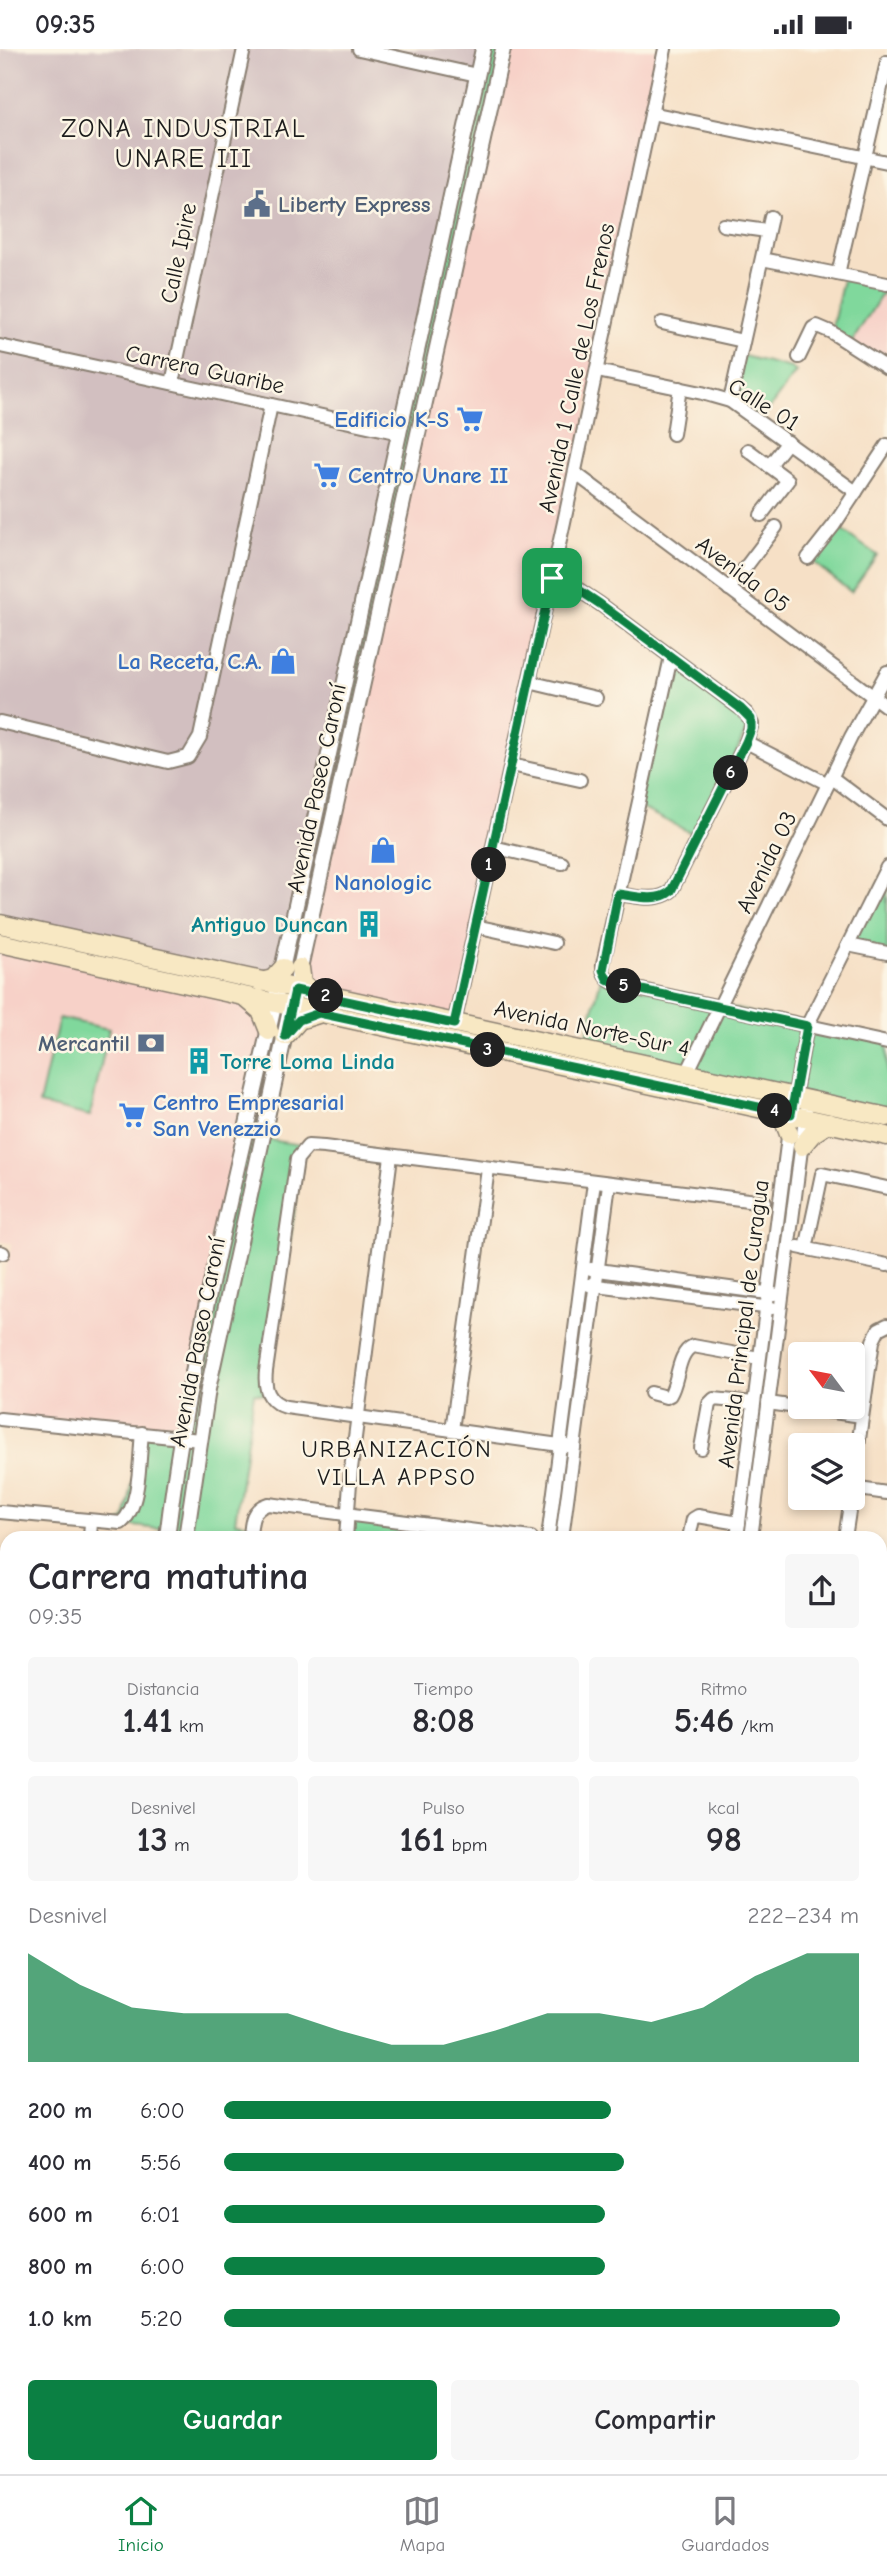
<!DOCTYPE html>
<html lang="es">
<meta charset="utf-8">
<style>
body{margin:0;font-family:"Comic Neue",sans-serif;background:#f7f7f7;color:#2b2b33;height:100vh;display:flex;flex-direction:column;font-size:26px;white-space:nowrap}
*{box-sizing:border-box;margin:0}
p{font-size:23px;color:#7c7c81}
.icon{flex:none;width:38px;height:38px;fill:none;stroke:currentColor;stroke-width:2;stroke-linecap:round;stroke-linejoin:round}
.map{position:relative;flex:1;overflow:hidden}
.details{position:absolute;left:0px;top:1482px;width:887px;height:943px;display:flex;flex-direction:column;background:#fff;border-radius:21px 21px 0 0;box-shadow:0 4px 10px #0003}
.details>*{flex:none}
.needle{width:46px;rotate:302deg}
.fabs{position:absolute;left:788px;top:1293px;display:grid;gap:14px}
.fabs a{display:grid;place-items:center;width:77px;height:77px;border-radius:7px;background:#fff;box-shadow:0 4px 10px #0003;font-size:35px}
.pin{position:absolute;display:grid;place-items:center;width:60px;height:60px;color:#fff;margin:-30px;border-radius:14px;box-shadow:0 4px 10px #0006}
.km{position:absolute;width:35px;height:35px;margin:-18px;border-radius:50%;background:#222;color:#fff;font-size:19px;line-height:35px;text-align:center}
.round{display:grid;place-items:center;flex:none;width:74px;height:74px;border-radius:7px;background:#f7f7f7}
.summary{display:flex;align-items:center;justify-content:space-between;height:119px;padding:0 28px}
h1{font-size:38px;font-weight:700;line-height:52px}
.stats{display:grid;grid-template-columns:repeat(3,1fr);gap:10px;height:119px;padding:7px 28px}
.stats div{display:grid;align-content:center;border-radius:7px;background:#f7f7f7;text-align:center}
.stats b{font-size:35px;font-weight:700}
.stats small{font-size:19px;font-weight:400}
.stats p{font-size:19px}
.chart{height:196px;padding:14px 28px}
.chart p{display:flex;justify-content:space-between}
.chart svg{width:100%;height:126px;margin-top:7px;fill:#0b8043;opacity:.7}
.primary-button{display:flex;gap:14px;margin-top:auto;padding:14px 28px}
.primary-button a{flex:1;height:80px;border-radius:7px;background:#0b8043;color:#fff;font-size:28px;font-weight:700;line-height:80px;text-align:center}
.primary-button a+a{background:#f7f7f7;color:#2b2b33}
ul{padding:0 28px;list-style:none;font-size:23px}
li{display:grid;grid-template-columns:112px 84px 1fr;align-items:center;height:52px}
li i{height:18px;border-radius:9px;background:#0b8043}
.status{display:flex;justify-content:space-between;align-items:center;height:49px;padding:0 35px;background:#fff;direction:ltr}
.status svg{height:19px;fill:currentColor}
.tab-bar{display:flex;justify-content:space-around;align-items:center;height:98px;border-top:2px solid #e1e1e2;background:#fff;font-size:19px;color:#7c7c81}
.tab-bar a{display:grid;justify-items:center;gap:4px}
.tab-bar .current{color:#0b8043}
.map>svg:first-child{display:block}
.built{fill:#f7d1c8}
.industrial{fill:#d2bfc0}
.green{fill:#80d89c;stroke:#4e7a5c;stroke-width:2}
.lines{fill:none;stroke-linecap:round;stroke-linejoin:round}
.minor-casing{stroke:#897e71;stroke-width:16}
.tertiary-casing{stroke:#897e71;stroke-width:18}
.secondary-casing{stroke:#897e71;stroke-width:21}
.minor{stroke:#fff;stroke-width:12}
.tertiary{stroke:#fff;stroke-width:14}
.secondary{stroke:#f8e8c3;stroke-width:18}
.route-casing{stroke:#fff;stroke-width:14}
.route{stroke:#0b8043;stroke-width:9}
.labels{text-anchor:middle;stroke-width:5;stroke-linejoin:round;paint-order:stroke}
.service-label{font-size:23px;font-weight:bold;fill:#4e5e75;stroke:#fcf5e5;text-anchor:start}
.street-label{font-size:23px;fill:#1c1c1c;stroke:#fcf5e5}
.shop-label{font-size:23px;font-weight:bold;fill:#366cbe;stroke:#fcf5e5;text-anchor:end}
.culture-label{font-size:23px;font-weight:bold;fill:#0d838f;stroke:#fcf5e5;text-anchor:end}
.neighbourhood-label{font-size:24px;letter-spacing:2px;fill:#1c1c1c;stroke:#fcf5e5}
.quarter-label{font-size:26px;letter-spacing:2px;fill:#1c1c1c;stroke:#fcf5e5}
</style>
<div class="status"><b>09:35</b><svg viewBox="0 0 49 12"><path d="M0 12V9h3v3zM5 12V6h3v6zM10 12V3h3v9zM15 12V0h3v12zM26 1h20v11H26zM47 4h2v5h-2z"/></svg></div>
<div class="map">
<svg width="887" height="2425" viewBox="0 0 887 2425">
<rect width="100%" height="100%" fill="#fcf5e5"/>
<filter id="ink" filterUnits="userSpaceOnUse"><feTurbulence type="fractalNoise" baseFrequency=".0143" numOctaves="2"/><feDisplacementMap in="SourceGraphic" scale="14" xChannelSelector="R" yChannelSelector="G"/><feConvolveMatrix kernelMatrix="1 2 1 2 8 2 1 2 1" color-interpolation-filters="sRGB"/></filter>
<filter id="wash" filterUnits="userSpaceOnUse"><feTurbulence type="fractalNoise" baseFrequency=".00686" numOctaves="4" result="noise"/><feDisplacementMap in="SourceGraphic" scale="28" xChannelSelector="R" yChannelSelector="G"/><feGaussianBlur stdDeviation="1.57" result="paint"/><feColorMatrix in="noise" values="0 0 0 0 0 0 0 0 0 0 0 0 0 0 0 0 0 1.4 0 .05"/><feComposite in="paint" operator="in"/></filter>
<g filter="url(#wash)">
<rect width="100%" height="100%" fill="#f6e0c6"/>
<g class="built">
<polygon points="503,0 665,0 454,975 295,941"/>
<polygon points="887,237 887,319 850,296"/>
<polygon points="0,894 275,955 181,1388 0,1370 0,1245 12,1195 0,1192"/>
<polygon points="880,1818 887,1818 887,2040 880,2041"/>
</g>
<polygon class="industrial" points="0,0 483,0 278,937 0,875"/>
<g class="green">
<polygon points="483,0 503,0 295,940 583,1001 603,921 607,931 887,994 887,1068 794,1048 791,1065 291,959 263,1090 308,1097 304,1099 267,1345 254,1344 235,1473 251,1475 250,1489 167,1489 167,1481 117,1475 125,1471 142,1384 180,1388 275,955 0,894 0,875 278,937"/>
<polygon points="844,226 887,237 850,296 831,283"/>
<polygon points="740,306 791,319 796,323 760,372 730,352"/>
<polygon points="834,476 877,506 851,543 808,509"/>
<polygon points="671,608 751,670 699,788 637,757"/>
<polygon points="887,818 887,904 848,896"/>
<polygon points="59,969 109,980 90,1067 39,1055"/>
<polygon points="347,1464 436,1476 436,1489 346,1489"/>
<polygon points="880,1540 887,1541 887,1680 880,1680"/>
<polygon points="887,2189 887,2321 880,2323 880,2190"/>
<polygon points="180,2419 298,2419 299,2425 180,2425"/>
</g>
</g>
<g filter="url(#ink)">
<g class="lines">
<defs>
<g id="minor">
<polyline points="359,0 477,26"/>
<polyline points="651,64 887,113"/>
<polyline points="723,176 767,182"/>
<polyline points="762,210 887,235"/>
<polyline points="838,225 887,13"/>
<polyline points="662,274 743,292"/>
<polyline points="0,297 400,384"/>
<polyline points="799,308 813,279 817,277 831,283 887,319"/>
<polyline points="597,322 702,344 730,352 856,443"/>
<polyline points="172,334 244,0"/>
<polyline points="730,352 771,168"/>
<polyline points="673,385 680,339"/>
<polyline points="748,401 788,431 761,466"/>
<polyline points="769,417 788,393"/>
<polyline points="575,424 887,658"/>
<polyline points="808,509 834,476 887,396"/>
<path d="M552,529l21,8 27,18 140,104 7,6 5,10 -6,18 -75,149c-14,12 -36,5 -53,3"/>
<polyline points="729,540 776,478"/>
<path d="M671,608l-68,307c-1,12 5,17 16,21l268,58"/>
<polyline points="529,633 596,649"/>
<polyline points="0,673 168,713 188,708 200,688 271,356"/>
<polyline points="746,693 828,735"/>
<polyline points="511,716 580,731"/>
<polyline points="831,728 887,770"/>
<polyline points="493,798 562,814"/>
<polyline points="475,877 554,894"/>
<polyline points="848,896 887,904"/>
<polyline points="454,975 564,473 665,0"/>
<polyline points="687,1024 851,688 887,623"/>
<polyline points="793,1055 807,977 887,818"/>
<polyline points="798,1198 887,1216"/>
<polyline points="806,1200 822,1125 887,1139"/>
<polyline points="0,1203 3,1204"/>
<polyline points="591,1220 774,1245"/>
<polyline points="589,1236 772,1259"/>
<path d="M651,1344l15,4 4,-2c9,-14 7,-42 23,-49l66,12"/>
<polyline points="768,1354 862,1367"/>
<polyline points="0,1370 200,1391"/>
<polyline points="452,1381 488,1120"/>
<path d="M574,1398l-288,-40c-18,-5 -22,-18 -20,-36l31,-212 11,-13 16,1 440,55"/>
<polyline points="701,1399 709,1355 714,1350 754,1354"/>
<polyline points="852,1439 873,1292 879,1280 887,1276"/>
<polyline points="852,1439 887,1444"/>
<path d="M0,1463l121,11c20,-16 18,-65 21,-90"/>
<polyline points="90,1489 91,1473"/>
<path d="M250,1489c1,-15 1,-29 18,-34l263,34"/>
<polyline points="346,1489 351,1420 391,1107"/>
<polyline points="548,1489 594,1133"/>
<polyline points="562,1489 609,1135"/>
<polyline points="689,1489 693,1470 698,1467 739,1474"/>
<polyline points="737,1489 789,1080"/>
<polyline points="751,1489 806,1062"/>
<polyline points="845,1489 851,1449"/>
<polyline points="880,1540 887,1541"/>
<polyline points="0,1560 7,1561"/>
<polyline points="0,1760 7,1761"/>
<polyline points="880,1818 887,1818"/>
<polyline points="0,1834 7,1832"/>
<polyline points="0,1846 7,1844"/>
<polyline points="0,1905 7,1903"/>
<polyline points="0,2030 7,2027"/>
<polyline points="880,2041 887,2040"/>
<polyline points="0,2075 7,2089"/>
<polyline points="0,2228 7,2227"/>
<polyline points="0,2242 7,2241"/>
<polyline points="880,2323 887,2321"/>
<polyline points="880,2360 887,2392"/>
<polyline points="298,2418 299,2425"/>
<polyline points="397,2418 398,2425"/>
<polyline points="603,2418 604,2425"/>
<polyline points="617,2418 619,2425"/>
<polyline points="782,2418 784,2425"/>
<polyline points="796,2418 797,2425"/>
<polyline points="39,2421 100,2425"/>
<polyline points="427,2425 457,2418"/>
</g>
<g id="tertiary">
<polyline points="298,928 503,0"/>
<path d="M167,1489c21,-180 68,-355 107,-532 71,-319 140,-638 209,-957"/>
<polyline points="186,1489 208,1340 293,948"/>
<polyline points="180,2418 180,2425"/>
<polyline points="269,2418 271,2425"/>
</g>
<g id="secondary">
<polyline points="0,875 887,1068"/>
<polyline points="0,894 887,1087"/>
<polyline points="300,919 302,934 314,945"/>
<polyline points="261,933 273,930 283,919"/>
<polyline points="247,950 261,962 269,982"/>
<polyline points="285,987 299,971 318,965"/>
<polyline points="770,1062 784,1072 789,1085"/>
<polyline points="802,1097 812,1085 829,1074"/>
</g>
</defs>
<use href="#minor" class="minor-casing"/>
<use href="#tertiary" class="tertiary-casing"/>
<use href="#secondary" class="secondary-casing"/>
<use href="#minor" class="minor"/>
<use href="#tertiary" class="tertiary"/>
<use href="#secondary" class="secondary"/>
</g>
</g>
<g class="lines" filter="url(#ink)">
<defs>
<path id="route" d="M552,529l21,8 27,18 140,104 11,11v10l-5,13 -75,149c-14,12 -36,5 -53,3l-15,76 4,9 12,6 188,41 -16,88 -472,-101 -20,7 -14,16 10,-46 159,34z"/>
</defs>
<use href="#route" class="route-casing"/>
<use href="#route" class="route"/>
</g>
<defs>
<symbol id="civic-bare" viewBox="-9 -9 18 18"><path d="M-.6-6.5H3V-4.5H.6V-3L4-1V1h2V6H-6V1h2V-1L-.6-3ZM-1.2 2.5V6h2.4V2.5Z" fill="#5c6f8a" stroke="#fcf5e5" stroke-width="2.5" paint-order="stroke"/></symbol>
<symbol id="supermarket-bare" viewBox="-9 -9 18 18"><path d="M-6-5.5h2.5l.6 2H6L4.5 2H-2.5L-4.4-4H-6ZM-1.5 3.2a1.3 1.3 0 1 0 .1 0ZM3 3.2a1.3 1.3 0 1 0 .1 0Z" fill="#3f7fe0" stroke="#fcf5e5" stroke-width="2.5" paint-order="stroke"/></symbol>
<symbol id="shop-bare" viewBox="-9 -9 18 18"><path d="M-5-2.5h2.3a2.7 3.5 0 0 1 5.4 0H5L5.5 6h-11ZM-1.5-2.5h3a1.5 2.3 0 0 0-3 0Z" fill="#3f7fe0" stroke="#fcf5e5" stroke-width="2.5" paint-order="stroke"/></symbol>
<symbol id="building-bare" viewBox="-9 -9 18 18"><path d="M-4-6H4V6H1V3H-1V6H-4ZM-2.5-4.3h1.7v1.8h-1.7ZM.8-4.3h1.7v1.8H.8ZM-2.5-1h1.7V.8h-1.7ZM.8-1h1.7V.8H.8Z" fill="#0f9aa8" stroke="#fcf5e5" stroke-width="2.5" paint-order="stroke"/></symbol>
<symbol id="bank-bare" viewBox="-9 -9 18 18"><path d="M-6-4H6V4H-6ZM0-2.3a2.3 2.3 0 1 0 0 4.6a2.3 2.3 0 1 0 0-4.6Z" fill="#5c6f8a" stroke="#fcf5e5" stroke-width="2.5" paint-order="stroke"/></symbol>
</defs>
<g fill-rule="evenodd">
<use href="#civic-bare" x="238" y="136" width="38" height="38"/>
<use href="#supermarket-bare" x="451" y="351" width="38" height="38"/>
<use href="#supermarket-bare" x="308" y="407" width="38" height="38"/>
<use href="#shop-bare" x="264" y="593" width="38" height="38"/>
<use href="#shop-bare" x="364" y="782" width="38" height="38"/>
<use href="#building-bare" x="350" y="856" width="38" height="38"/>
<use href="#bank-bare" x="132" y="975" width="38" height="38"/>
<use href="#building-bare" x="180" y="993" width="38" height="38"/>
<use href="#supermarket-bare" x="113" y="1047" width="38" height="38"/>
</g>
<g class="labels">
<g class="service-label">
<text x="278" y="163">Liberty Express</text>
<text x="130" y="1002" text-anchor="end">Mercantil</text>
</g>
<g class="street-label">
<text transform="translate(178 204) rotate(-78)" y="8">Calle Ipire</text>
<text transform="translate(576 319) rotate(-78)" y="8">Avenida 1 Calle de Los Frenos</text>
<text transform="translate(205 320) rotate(12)" y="8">Carrera Guaribe</text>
<text transform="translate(764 355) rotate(32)" y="8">Calle 01</text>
<text transform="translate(743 525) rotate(37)" y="8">Avenida 05</text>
<text transform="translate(316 739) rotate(-78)" y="8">Avenida Paseo Caroní</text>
<text transform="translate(766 813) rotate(-64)" y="8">Avenida 03</text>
<text transform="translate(592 979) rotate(12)" y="8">Avenida Norte-Sur 4</text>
<text transform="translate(743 1275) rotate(-83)" y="8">Avenida Principal de Curagua</text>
<text transform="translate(197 1293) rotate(-79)" y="8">Avenida Paseo Caroní</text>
</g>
<g class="shop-label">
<text x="449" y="378">Edificio K-S</text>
<text x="348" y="434" text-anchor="start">Centro Unare II</text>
<text x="262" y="620">La Receta, C.A.</text>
<text x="383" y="841" text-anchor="middle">Nanologic</text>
<text x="153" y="1061" text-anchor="start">Centro Empresarial<tspan x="153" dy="26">San Venezzio</tspan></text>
</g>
<g class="culture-label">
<text x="348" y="883">Antiguo Duncan</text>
<text x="220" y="1020" text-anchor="start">Torre Loma Linda</text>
</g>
<g class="neighbourhood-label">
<text x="397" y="1408">URBANIZACIÓN<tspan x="397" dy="28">VILLA APPSO</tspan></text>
</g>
<g class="quarter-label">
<text x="184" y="88">ZONA INDUSTRIAL<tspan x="184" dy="30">UNARE III</tspan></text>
</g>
</g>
</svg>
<div class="fabs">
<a><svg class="needle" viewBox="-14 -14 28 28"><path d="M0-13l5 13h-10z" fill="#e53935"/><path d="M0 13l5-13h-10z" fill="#7c7c81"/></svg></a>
<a><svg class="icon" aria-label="layers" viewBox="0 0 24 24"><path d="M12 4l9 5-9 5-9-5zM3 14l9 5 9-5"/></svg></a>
</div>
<div class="pin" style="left:552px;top:529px;background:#1e9e55"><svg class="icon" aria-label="arrive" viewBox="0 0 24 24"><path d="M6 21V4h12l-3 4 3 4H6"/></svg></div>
<b class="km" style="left:489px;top:816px">1</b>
<b class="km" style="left:326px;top:947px">2</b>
<b class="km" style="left:488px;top:1001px">3</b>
<b class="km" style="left:775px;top:1062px">4</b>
<b class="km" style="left:624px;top:937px">5</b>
<b class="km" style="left:731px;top:724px">6</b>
<section class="details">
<div class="summary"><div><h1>Carrera matutina</h1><p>09:35</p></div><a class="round"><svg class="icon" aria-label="share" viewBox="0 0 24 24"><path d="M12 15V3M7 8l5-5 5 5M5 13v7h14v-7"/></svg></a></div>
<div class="stats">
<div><p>Distancia</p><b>1.41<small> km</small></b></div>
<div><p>Tiempo</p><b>8:08</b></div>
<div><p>Ritmo</p><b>5:46<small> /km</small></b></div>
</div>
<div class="stats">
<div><p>Desnivel</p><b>13<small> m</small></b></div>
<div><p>Pulso</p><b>161<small> bpm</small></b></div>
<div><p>kcal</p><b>98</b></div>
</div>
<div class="chart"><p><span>Desnivel</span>222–234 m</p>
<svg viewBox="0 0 160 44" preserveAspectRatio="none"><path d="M0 44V6L10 17L20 25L30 27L40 27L50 27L60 33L70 38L80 38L90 33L100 27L110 27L120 30L130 25L140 14L150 6L160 6V44z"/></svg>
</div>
<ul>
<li><b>200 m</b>6:00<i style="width:61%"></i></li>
<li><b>400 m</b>5:56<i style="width:63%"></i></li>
<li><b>600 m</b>6:01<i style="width:60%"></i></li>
<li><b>800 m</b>6:00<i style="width:60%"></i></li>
<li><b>1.0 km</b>5:20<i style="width:97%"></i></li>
</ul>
<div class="primary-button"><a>Guardar</a><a>Compartir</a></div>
</section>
</div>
<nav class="tab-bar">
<a class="current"><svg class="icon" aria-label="home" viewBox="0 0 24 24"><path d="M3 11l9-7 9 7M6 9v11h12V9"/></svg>Inicio</a>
<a><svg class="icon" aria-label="map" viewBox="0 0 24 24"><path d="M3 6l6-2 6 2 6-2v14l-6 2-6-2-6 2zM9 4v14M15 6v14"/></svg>Mapa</a>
<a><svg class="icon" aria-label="saved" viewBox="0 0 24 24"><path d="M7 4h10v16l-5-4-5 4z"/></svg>Guardados</a>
</nav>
